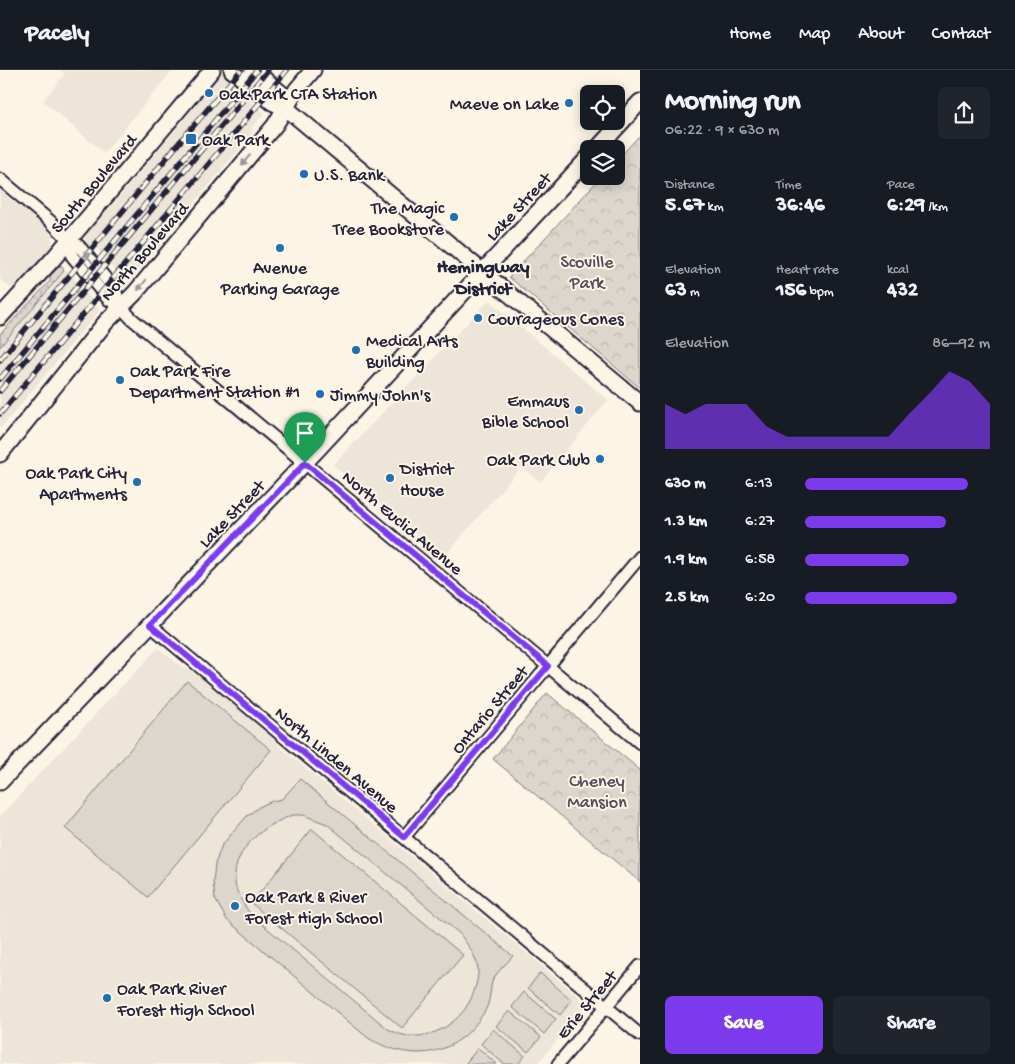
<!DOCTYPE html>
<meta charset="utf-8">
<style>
body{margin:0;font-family:"Gochi Hand",sans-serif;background:#20242c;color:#f1f3f6;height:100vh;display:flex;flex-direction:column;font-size:19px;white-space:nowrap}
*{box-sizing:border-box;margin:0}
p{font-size:16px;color:#9ea1a6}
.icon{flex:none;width:28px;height:28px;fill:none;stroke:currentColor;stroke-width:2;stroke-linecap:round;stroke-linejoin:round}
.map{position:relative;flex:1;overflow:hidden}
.details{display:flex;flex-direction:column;background:#171b24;width:375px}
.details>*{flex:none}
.controls{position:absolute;left:580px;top:15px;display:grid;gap:10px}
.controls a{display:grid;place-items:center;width:45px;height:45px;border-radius:8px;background:#171b24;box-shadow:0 2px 12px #0003;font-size:25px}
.pin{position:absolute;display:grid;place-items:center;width:42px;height:42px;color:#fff;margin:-51px -21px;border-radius:50% 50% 50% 0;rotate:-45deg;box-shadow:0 0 5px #0007}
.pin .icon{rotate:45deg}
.round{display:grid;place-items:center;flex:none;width:52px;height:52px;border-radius:8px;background:#20242c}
.overview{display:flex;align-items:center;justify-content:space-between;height:85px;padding:0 25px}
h1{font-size:28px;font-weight:700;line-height:38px}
.figures{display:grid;grid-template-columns:repeat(3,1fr);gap:8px;height:85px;padding:5px 25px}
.figures div{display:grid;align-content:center}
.figures b{font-size:21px;font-weight:700}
.figures small{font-size:14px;font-weight:400}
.figures p{font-size:14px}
.chart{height:140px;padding:10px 25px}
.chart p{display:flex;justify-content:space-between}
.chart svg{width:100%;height:90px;margin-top:5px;fill:#7c3aed;opacity:.7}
.button{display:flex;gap:10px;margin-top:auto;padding:10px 25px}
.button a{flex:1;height:58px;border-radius:8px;background:#7c3aed;color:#fff;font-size:20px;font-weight:700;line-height:58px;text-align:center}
.button a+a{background:#20242c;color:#f1f3f6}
ul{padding:0 25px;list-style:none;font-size:16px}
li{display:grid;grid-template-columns:80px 60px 1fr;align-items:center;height:38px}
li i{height:12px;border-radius:6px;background:#7c3aed}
header{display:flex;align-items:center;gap:30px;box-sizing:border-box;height:70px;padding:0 25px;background:#171b24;border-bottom:1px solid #363941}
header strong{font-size:24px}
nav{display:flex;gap:28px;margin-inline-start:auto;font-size:18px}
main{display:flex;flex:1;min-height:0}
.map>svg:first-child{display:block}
.built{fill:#ece5d8}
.grass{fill:url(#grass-dots);stroke:#7f7c84}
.park{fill:url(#park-crowns);stroke:#7f7c84}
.garden{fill:#dcd6cc;stroke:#7f7c84;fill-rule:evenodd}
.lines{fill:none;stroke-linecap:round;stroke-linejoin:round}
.street-casing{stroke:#22223b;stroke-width:15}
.secondary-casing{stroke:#22223b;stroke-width:19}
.street{stroke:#fcf5e5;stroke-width:11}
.secondary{stroke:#fcf5e5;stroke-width:15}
.rail-casing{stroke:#22223b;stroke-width:5.5}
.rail{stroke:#fcf5e5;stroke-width:4;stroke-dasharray:11;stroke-linecap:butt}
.oneway{fill:#9a9698}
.route-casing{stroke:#fff;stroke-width:10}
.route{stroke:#7c3aed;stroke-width:6}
.poi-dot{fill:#1f6fb2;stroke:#fcf5e5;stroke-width:2}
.labels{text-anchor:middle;stroke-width:4;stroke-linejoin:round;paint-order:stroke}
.poi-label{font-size:18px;fill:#22223b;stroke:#fcf5e5;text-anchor:start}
.street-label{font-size:18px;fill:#22223b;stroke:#fcf5e5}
.park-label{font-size:18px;fill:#504f5f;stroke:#fcf5e5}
.neighbourhood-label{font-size:19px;font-weight:bold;fill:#22223b;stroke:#fcf5e5}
</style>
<header>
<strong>Pacely</strong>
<nav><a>Home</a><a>Map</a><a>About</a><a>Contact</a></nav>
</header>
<main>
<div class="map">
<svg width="640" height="994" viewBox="0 0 640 994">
<defs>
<pattern id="grass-dots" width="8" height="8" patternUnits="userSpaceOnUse" patternTransform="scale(1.25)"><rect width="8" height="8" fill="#dcd6cc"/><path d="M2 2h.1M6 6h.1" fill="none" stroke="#bcb7b0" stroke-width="1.8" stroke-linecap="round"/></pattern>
<pattern id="park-crowns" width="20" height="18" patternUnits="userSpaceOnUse" patternTransform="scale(1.25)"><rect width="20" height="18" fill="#dcd6cc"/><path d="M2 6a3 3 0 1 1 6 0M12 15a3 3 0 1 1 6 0" fill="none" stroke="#bcb7b0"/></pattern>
</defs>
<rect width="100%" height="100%" fill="#fcf5e5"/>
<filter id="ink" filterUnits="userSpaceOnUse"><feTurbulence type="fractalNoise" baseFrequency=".02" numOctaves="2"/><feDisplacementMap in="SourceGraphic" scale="10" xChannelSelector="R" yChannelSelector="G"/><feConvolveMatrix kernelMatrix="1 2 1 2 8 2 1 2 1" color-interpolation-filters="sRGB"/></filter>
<g filter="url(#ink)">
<g class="built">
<polygon points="61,0 173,0 104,83 43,31 65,4"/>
<polygon points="221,3 225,3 231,6 227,11 265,43 251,59 254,61 138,200 135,198 124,212 92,173 88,178 85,168 85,164 96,149 104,145 195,36 197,27 216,5"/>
<polygon points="0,120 45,157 51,164 52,170 51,177 12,219 0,209"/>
<polygon points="64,201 68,201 100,240 0,359 0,277"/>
<polygon points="489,230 608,330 540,412 521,397 444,487 333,395"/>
<polygon points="158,578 183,598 194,601 274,668 279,676 578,926 584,938 537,994 0,994 0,746"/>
</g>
<polygon class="grass" points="61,195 64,201 0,277 0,264 50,211 50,206"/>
<g class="park">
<polygon points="638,67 640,68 640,318 509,207 602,106 616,106 616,91"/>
<polygon points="547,623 640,700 640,812 493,689"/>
</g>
<g class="garden">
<polygon points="187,611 271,680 148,827 65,758"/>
<path d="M300,709l213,177c-6,7 -15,15 -20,23 -3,7 -2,20 -7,30 -27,48 -73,55 -118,29l-141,-118 -12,-21 -2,-17 2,-18 7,-19 25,-29 12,-9 13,-6 10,-2zM293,745h10l24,9 133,110c7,10 14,19 17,30 3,10 -1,21 -4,30 -10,27 -40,47 -70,41 -5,-1 -10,-4 -15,-6l-138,-115c-6,-10 -14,-20 -15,-32 -3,-34 30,-57 58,-67z"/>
<polygon points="312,759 463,885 402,958 251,833"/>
<polygon points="540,903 572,930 560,945 528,918"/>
<polygon points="524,922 556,949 544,964 512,937"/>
<polygon points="509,941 541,967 528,982 496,956"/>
<polygon points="493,959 525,986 518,994 504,994 481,974"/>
<polygon points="478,978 497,994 467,994 466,993"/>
</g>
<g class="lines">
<defs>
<g id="street">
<polyline points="0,109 50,151 69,170 79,176 115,220 121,237 131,248 640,673"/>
<polyline points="69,170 72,186 108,229 121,237"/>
<polyline points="150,555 640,965"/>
<polyline points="404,767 640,487"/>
<polyline points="558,994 640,896"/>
</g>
<g id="secondary">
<polyline points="232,0 272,32 286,38 640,333"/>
<polyline points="253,0 281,23 286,38"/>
<polyline points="597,79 640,32"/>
<polyline points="0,247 53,189 212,0"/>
<polyline points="0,384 106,252 135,223 275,55 297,19 313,0"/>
<polyline points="0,712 316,381 589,87"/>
</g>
</defs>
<use href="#street" class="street-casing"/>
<use href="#secondary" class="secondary-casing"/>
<use href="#street" class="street"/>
<use href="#secondary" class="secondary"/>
<defs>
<g id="rail">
<polyline points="0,290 178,74 241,0"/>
<polyline points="0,309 257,0"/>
<polyline points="0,321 268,0"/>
<polyline points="0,344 287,0"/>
</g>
</defs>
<use href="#rail" class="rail-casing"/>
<use href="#rail" class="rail"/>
</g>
<defs><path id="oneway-solid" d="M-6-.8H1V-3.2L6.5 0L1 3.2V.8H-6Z" transform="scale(1.25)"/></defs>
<g class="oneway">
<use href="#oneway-solid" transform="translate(246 90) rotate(130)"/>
<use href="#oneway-solid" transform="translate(88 187) rotate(-128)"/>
<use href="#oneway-solid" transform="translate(142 215) rotate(130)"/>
</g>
</g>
<g class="lines" filter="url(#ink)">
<defs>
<polygon id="route" points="305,393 548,596 404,767 150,555"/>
</defs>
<use href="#route" class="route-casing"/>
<use href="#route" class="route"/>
</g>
<g class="poi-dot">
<circle cx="209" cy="23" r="5"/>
<circle cx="569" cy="33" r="5"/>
<rect x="185" y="63" width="12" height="12" rx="2.5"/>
<circle cx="304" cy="104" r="5"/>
<circle cx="454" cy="147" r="5"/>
<circle cx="280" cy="178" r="5"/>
<circle cx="478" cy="248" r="5"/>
<circle cx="356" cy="280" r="5"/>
<circle cx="120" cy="310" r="5"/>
<circle cx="320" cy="324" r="5"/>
<circle cx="579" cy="340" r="5"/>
<circle cx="600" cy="389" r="5"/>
<circle cx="390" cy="408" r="5"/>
<circle cx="137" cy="412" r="5"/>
<circle cx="235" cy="836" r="5"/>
<circle cx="107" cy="928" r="5"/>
</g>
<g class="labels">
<g class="poi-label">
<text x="219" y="29">Oak Park CTA Station</text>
<text x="559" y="39" text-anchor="end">Maeve on Lake</text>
<text x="202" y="75">Oak Park</text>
<text x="314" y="110">U.S. Bank</text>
<text x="444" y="143" text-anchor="end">The Magic<tspan x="444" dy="21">Tree Bookstore</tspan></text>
<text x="280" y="203" text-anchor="middle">Avenue<tspan x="280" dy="21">Parking Garage</tspan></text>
<text x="488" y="254">Courageous Cones</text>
<text x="366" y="276">Medical Arts<tspan x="366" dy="21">Building</tspan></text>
<text x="130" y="306">Oak Park Fire<tspan x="130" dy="21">Department Station #1</tspan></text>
<text x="330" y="330">Jimmy John's</text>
<text x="569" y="336" text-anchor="end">Emmaus<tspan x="569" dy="21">Bible School</tspan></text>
<text x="590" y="395" text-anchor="end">Oak Park Club</text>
<text x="400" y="404">District<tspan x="400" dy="21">House</tspan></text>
<text x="127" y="408" text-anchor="end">Oak Park City<tspan x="127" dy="21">Apartments</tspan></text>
<text x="245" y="832">Oak Park &amp; River<tspan x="245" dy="21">Forest High School</tspan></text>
<text x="117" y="924">Oak Park River<tspan x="117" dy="21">Forest High School</tspan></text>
</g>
<g class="street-label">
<text transform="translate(93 113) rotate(-50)" y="6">South Boulevard</text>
<text transform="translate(518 136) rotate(-47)" y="6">Lake Street</text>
<text transform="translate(144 181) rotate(-49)" y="6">North Boulevard</text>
<text transform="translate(231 443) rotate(-46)" y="6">Lake Street</text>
<text transform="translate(403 452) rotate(40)" y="6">North Euclid Avenue</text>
<text transform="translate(489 639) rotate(-50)" y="6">Ontario Street</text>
<text transform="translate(337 689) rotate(40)" y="6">North Linden Avenue</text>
<text transform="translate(586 934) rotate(-50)" y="6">Erie Street</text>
</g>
<g class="park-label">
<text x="587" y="197">Scoville<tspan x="587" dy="21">Park</tspan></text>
<text x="597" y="716">Cheney<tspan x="597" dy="21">Mansion</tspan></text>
</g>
<g class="neighbourhood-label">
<text x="483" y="202">Hemingway<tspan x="483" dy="22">District</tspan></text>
</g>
</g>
</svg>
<div class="controls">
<a><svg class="icon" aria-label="locate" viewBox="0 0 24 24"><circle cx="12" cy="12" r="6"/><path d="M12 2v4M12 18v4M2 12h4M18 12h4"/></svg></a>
<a><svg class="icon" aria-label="layers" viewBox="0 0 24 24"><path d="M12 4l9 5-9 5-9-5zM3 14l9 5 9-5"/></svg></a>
</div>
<div class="pin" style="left:305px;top:393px;background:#1e9e55"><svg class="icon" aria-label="arrive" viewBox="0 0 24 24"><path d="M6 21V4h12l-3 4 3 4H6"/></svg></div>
</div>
<section class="details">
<div class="overview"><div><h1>Morning run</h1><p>06:22 · 9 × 630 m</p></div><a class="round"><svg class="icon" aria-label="share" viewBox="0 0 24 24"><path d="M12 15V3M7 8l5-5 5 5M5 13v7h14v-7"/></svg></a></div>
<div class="figures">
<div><p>Distance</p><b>5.67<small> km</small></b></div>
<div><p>Time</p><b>36:46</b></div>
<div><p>Pace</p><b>6:29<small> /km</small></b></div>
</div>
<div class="figures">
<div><p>Elevation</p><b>63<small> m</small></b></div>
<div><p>Heart rate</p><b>156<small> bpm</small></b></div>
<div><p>kcal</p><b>432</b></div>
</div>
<div class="chart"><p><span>Elevation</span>86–92 m</p>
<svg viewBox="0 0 160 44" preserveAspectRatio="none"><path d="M0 44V22L10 27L20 22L30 22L40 22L50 33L60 38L70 38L80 38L90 38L100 38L110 38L120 27L130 17L140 6L150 11L160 22V44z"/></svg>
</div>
<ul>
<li><b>630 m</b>6:13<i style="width:88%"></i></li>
<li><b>1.3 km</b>6:27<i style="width:76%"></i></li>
<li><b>1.9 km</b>6:58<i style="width:56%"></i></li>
<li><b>2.5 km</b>6:20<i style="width:82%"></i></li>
</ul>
<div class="button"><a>Save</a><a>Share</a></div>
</section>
</main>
